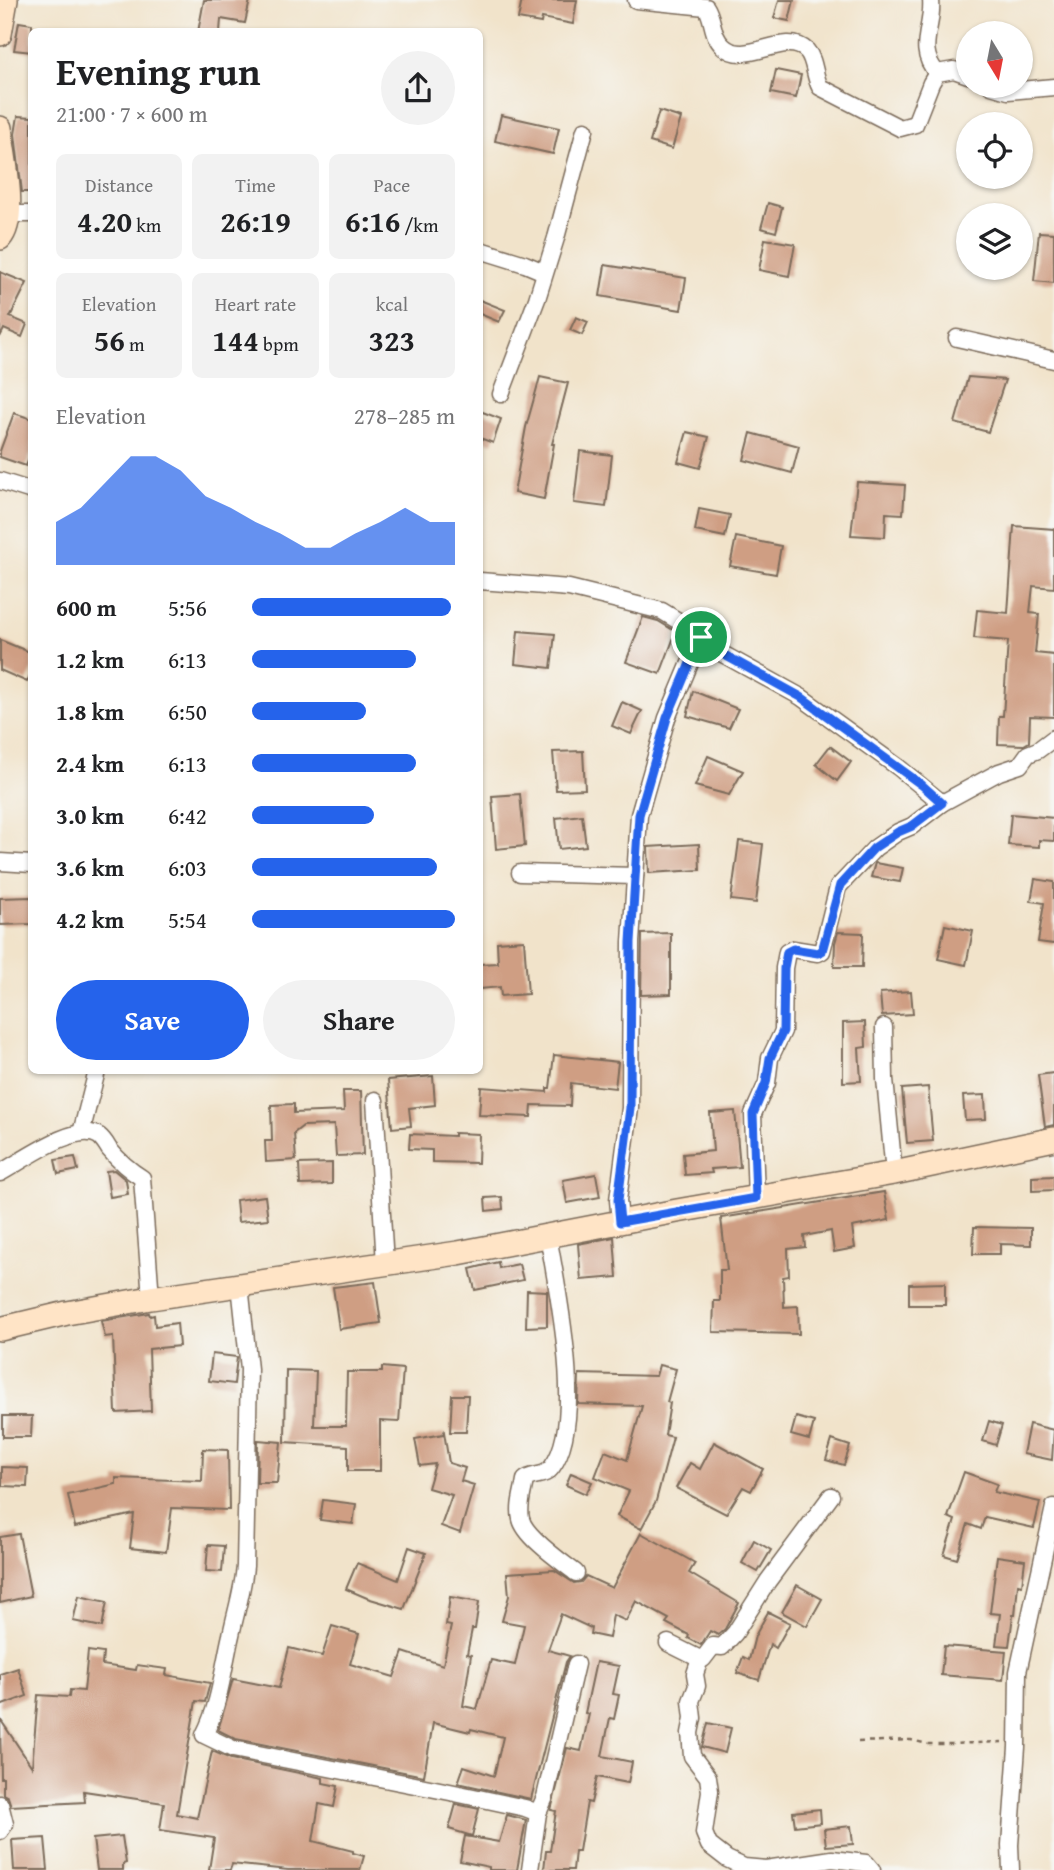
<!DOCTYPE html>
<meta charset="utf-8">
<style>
body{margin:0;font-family:"Gentium Book Plus",serif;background:#f2f2f2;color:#202124;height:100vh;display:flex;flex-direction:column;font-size:26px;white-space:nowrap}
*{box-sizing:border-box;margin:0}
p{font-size:23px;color:#757577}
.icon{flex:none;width:38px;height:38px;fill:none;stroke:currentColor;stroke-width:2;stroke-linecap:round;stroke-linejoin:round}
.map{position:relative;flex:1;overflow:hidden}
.details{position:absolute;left:28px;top:28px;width:455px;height:1046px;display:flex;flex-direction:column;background:#fff;border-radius:10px;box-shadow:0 2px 5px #0004}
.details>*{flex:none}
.needle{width:46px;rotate:170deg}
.fabs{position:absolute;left:956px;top:21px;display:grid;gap:14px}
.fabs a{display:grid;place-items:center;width:77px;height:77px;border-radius:50%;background:#fff;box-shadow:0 2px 5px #0004;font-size:35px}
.pin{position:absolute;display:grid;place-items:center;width:60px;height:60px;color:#fff;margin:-30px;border:4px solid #fff;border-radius:50%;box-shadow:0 2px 7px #0007}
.round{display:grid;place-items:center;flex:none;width:74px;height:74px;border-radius:37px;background:#f2f2f2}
.summary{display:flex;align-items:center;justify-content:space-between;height:119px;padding:0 28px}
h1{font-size:38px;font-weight:700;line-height:52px}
.stats{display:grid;grid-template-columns:repeat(3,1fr);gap:10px;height:119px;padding:7px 28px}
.stats div{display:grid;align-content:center;border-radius:10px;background:#f2f2f2;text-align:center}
.stats b{font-size:30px;font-weight:700}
.stats small{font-size:19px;font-weight:400}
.stats p{font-size:19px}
.chart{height:196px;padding:14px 28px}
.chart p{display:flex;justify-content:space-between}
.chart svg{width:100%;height:126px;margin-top:7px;fill:#2563eb;opacity:.7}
.button{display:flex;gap:14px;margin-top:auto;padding:14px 28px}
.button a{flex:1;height:80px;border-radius:42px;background:#2563eb;color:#fff;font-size:28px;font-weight:700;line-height:80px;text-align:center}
.button a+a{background:#f2f2f2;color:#202124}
ul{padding:0 28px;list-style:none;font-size:23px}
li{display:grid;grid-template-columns:112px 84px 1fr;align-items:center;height:52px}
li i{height:18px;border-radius:9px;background:#2563eb}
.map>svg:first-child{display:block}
.building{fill:#cf9e83}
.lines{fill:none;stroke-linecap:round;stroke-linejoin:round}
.street-casing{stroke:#7b6b5a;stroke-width:19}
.secondary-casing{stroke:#7b6b5a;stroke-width:26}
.path{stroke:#7b6b5a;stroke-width:2.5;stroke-dasharray:5 5;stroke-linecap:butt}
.street{stroke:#fff;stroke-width:16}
.secondary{stroke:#ffe4c6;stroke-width:23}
.route-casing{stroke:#fff;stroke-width:14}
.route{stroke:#2563eb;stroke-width:9}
</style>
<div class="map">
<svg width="1054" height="1870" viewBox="0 0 1054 1870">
<rect width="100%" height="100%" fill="#f6f6f2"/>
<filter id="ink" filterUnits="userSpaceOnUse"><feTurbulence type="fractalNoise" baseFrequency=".0143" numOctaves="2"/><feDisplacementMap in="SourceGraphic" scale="14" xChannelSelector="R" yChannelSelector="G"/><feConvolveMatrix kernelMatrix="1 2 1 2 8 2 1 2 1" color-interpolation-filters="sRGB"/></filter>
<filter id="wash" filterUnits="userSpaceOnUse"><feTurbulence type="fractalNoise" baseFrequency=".00686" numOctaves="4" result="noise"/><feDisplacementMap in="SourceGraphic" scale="28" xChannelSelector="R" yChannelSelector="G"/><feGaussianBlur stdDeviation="1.57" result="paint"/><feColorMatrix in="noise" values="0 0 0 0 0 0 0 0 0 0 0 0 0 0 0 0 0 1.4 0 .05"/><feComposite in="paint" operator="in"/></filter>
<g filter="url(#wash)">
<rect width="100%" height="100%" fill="#f1e3ca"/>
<g id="blocks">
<g class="building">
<polygon points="204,0 250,0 245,23 221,19 220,32 198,32"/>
<polygon points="522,0 577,0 573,24 542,18 541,23 518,19"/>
<polygon points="779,0 794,0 789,21 774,18"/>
<polygon points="19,22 32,24 32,52 14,50"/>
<polygon points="776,70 801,75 796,98 771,93"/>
<polygon points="659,111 681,118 672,149 650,142"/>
<polygon points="501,115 559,128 553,154 495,141"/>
<polygon points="18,116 32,117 32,192 22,192 15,134"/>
<polygon points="768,203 782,207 776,232 761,228"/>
<polygon points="1039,232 1054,233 1054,283 1034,281"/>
<polygon points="765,239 795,244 789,276 759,270"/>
<polygon points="605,265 686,278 681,310 600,296"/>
<polygon points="0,272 27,283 10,317 27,324 22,337 4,329 0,337"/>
<polygon points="480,300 505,310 499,322 480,314"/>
<polygon points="576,317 588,322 582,335 570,330"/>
<polygon points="540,377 568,383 552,444 554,444 544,499 514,493 526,427"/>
<polygon points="968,377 1005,380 988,432 955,423"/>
<polygon points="480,411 501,419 493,443 480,438"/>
<polygon points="14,413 32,419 32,451 26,466 0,457 0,451"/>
<polygon points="687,432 709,437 700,468 678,462"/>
<polygon points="751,433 799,446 792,473 744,460"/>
<polygon points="580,451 612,455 606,507 574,503"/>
<polygon points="857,482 905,485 903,514 886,513 885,537 851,535"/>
<polygon points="699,509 730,515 725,537 695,531"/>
<polygon points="1014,526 1054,529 1054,588 1033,586 1030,613 1039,614 1035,653 1054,655 1054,717 1030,716 1029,742 1024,745 998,744 999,716 1003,716 1008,641 974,638 977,610 1008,613"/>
<polygon points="736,537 781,546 776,574 730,566"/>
<polygon points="643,617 658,621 676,632 660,674 626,662"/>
<polygon points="518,631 555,634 551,668 515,664"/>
<polygon points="0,640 32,653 32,671 27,682 0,670"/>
<polygon points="693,691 738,709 729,728 687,716"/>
<polygon points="622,702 642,711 631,734 612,726"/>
<polygon points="830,746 851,762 837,781 816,764"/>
<polygon points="583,751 585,789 556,790 553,752"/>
<polygon points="708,756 743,771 729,795 695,786"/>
<polygon points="520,794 525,846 496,849 492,796"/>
<polygon points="1011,814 1054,818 1054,841 1039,840 1039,847 1008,845"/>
<polygon points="582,815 586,846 559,849 556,818"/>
<polygon points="739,841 763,844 756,903 731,900"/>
<polygon points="699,844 700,870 649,873 648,847"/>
<polygon points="875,863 903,868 900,882 871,877"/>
<polygon points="1035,879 1054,882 1054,944 1038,942 1044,903 1031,901"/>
<polygon points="32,897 32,924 0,925 0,898"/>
<polygon points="945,925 973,931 966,965 938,959"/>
<polygon points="838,932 863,933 862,967 834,967 835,943"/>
<polygon points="671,933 671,994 641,995 642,934"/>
<polygon points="524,940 528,994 501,996 500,987 480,989 480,964 498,963 497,942"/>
<polygon points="911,991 913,1014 882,1016 880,993"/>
<polygon points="865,1022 866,1047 859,1048 861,1081 843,1082 843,1023"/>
<polygon points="554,1055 618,1062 615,1088 571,1083 570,1106 532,1105 531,1117 479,1115 481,1087 547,1092 547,1088 550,1088"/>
<polygon points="1054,1073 1054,1125 1045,1127 1038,1075"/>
<polygon points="433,1076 435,1105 409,1108 411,1126 392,1128 388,1080"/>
<polygon points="928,1087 933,1141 907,1143 902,1089"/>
<polygon points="343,1091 361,1091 363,1155 336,1156 334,1125 303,1126 294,1133 296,1160 266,1162 265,1141 272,1141 271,1105 294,1104 294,1113 344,1111"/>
<polygon points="985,1095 986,1119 965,1120 963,1096"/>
<polygon points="735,1111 740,1167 711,1169 712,1173 685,1175 683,1154 713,1151 710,1113"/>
<polygon points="454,1133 479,1134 478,1163 432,1162 432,1150 409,1149 410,1134 454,1136"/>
<polygon points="75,1157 78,1170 58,1174 55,1160"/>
<polygon points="332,1163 332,1184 300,1185 299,1164"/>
<polygon points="114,1170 126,1180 128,1194 110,1197 106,1171"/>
<polygon points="596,1174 600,1197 567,1203 563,1180"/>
<polygon points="1054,1176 1054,1190 1032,1191 1032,1177"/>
<polygon points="884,1192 889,1220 852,1227 855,1248 834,1252 831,1231 804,1236 805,1247 788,1249 789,1276 783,1277 784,1307 798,1306 799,1334 713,1332 714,1301 720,1301 720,1270 727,1270 721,1218"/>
<polygon points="265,1196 268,1219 238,1222 236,1200"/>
<polygon points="502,1197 503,1209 486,1211 485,1198"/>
<polygon points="974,1227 1031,1228 1031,1245 1000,1244 1000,1254 973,1254"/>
<polygon points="614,1237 617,1277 581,1280 578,1244"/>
<polygon points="498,1262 499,1268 519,1264 523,1280 475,1290 470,1269"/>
<polygon points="375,1282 381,1323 339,1329 333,1287"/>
<polygon points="945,1283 945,1305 909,1305 909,1284"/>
<polygon points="527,1290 547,1291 547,1326 526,1327"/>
<polygon points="149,1313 150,1316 154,1315 155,1326 177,1323 179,1346 149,1349 151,1411 116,1413 113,1336 105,1337 101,1321"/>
<polygon points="212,1354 237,1357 234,1384 209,1381"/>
<polygon points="659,1365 676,1369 667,1402 670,1403 665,1435 673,1437 656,1501 641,1529 617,1516 629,1491 595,1477 605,1451 627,1460 642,1406 578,1404 579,1374 656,1376"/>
<polygon points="382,1367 403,1369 399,1422 380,1421 380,1471 348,1471 348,1446 285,1442 286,1370 316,1371 314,1426 346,1426 347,1372 382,1372"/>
<polygon points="452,1395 468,1395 466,1432 450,1432"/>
<polygon points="3,1416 32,1416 31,1437 3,1437"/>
<polygon points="796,1417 814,1422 809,1440 791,1435"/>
<polygon points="989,1421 1002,1425 996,1445 983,1441"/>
<polygon points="1029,1424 1054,1430 1052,1460 1023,1454"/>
<polygon points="444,1432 449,1463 465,1468 461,1481 474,1485 460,1533 441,1526 452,1495 428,1488 435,1464 420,1466 415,1439 443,1434"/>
<polygon points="258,1440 281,1442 277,1483 257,1483"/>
<polygon points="832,1440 850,1446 844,1465 826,1460"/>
<polygon points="714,1442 763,1469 751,1491 743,1487 726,1514 676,1488 690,1463 700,1469"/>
<polygon points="203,1449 228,1450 229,1510 172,1508 166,1552 130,1548 134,1514 75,1527 68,1495 116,1484 116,1478 202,1481"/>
<polygon points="2,1467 28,1468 27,1487 2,1486"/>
<polygon points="964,1472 997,1484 994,1492 1040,1502 1034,1528 985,1517 981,1529 968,1524 957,1559 944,1555 955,1520 948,1517"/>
<polygon points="571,1473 592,1482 586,1494 566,1485"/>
<polygon points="323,1500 356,1504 353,1524 320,1520"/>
<polygon points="641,1533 695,1563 689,1573 739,1603 725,1629 718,1635 710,1631 701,1645 688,1638 689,1635 666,1623 669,1619 636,1601 626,1621 613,1615 609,1638 590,1634 591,1628 561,1614 548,1650 570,1656 566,1662 531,1799 458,1783 464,1766 494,1776 496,1767 503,1737 471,1729 470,1732 433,1723 424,1776 236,1739 218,1730 233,1679 279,1688 289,1648 322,1656 332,1626 359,1634 350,1664 394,1677 403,1652 443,1665 451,1626 446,1625 450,1597 479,1602 475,1629 472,1629 467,1654 471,1655 463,1706 477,1709 491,1660 515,1665 524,1625 502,1621 509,1596 507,1573 554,1570 574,1583 581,1582 586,1576 612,1588"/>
<polygon points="19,1534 31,1596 0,1603 0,1537"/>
<polygon points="754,1540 771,1550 758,1572 742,1563"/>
<polygon points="208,1545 224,1546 222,1572 206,1571"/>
<polygon points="409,1547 426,1553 404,1609 367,1598 346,1589 357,1563 398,1580"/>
<polygon points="997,1556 1025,1560 1022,1585 1018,1584 1015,1615 1013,1615 1009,1646 996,1645 1000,1614 990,1613"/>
<polygon points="797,1585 822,1599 807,1626 782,1612"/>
<polygon points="79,1596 107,1602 102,1627 73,1621"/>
<polygon points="768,1612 790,1623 776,1648 770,1644 759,1680 737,1673 743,1657 749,1660 755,1636"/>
<polygon points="944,1646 1006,1651 1003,1680 941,1675"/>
<polygon points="88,1651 103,1653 102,1665 136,1670 137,1665 167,1669 166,1675 210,1683 205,1702 196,1701 177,1814 197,1818 212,1751 231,1759 323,1778 323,1783 338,1786 334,1807 319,1804 313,1841 353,1851 353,1853 364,1856 360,1870 288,1870 232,1864 230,1870 209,1870 214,1838 160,1830 164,1803 84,1791 85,1802 11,1806 8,1797 3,1794 3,1778 1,1778 0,1719 32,1767 38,1695 69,1697 70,1690 84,1691"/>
<polygon points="596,1662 619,1666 613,1694 619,1695 614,1719 610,1718 602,1756 632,1762 628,1783 597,1777 591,1803 587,1802 579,1851 575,1851 573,1870 544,1870 546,1851 550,1851 556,1811 551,1810 567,1748 581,1751 589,1714 585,1713"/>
<polygon points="18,1668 27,1696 0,1706 0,1674"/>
<polygon points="708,1723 731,1728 725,1753 702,1747"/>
<polygon points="456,1804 479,1809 472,1836 449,1829"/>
<polygon points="820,1809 821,1823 795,1826 793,1812"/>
<polygon points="507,1815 526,1820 517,1870 489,1870 489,1867 460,1861 465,1836 499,1842"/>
<polygon points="851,1826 853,1844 826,1846 824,1829"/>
<polygon points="122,1836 126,1863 123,1864 123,1870 97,1870 93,1839"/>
<polygon points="45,1838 48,1870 14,1870 12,1840"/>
</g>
</g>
</g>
<g filter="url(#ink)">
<use href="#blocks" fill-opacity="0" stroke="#7b6b5a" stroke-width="2"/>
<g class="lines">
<defs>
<g id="street">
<path d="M636,0l70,7c8,12 5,28 17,39 22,22 62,-17 84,5 8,9 7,25 13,36l80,41 15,-4 16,-41 6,-10 17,-3 14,5"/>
<path d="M931,0c3,28 -16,48 6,73"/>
<polyline points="991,86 1008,91 1054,87"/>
<polyline points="8,214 32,214"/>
<polyline points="480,250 525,264 544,272"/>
<polyline points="957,338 1054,360"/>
<polyline points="501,394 537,299 556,238 585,130"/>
<polyline points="0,481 32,491"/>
<polyline points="480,581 569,588 662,611 693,630 719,652 801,697 898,767 942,803"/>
<polyline points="0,862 32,864"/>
<polyline points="520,873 635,876"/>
<polyline points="884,1027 885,1079 894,1173"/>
<polyline points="375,1100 385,1264"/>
<polyline points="81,1133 97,1071"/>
<path d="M0,1173c21,-11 76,-52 99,-37 5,4 7,8 10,13 9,11 20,21 33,29l9,120"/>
<polyline points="756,1198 753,1114 767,1083 770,1058 783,1031 784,968 787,952 793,949 818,953 822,951 838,887 875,848 898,832 912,826 942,803 999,772 1020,765 1028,754 1038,750 1054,738"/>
<polyline points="620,1222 618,1200 630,1108 631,942 639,815 667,718 701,637"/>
<path d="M548,1235c9,55 38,186 4,232 -7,11 -20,6 -27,13 -2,13 -7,26 -4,39 4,18 41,43 55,54"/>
<path d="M240,1285l9,84 -4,197c-2,24 -9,45 -14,69 -8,34 -11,69 -27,100l29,14 217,43 75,16 13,5 -8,57"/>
<polyline points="668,1643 700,1659 695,1674 697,1686 691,1701 693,1718 690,1733 692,1756 708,1777 710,1791 704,1833 709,1845 727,1859 744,1867 766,1869 832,1859 866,1863 872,1870"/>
<polyline points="700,1659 703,1659 713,1646 722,1647 735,1633 768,1581 831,1496"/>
<polyline points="0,1804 5,1824 0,1831"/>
<polyline points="538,1813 545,1797 576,1664"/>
<polyline points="1011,1870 1010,1845 1017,1747 1018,1672 1054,1507"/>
</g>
<g id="secondary">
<polyline points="0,34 6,0"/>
<path d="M0,128c3,27 18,90 0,110"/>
<polyline points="0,1329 67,1313 151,1298 458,1253 677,1211 894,1173 1054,1139"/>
</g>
</defs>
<use href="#street" class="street-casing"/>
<use href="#secondary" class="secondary-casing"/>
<polyline class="path" points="858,1742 911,1740 928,1744 951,1744 1002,1742"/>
<use href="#street" class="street"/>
<use href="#secondary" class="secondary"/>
</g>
</g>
<g class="lines" filter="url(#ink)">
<defs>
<polygon id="route" points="701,637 719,652 801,697 922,785 942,803 912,826 898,832 874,848 840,885 822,951 818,953 793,949 787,952 784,968 783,1031 770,1058 766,1083 753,1114 756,1198 620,1222 618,1200 630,1108 631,942 639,815 667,718"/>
</defs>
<use href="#route" class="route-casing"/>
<use href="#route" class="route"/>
</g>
</svg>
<div class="fabs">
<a><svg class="needle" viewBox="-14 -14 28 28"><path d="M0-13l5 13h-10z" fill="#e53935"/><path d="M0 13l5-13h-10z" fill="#757577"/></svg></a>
<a><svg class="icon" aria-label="locate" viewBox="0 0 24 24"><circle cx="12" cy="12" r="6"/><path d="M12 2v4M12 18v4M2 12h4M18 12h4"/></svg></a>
<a><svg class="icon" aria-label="layers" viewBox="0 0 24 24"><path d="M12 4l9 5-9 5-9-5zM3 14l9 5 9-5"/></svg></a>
</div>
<div class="pin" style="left:701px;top:637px;background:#1e9e55"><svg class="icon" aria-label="arrive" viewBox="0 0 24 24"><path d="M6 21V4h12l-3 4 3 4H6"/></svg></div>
<section class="details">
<div class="summary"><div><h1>Evening run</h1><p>21:00 · 7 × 600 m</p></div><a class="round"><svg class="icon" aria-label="share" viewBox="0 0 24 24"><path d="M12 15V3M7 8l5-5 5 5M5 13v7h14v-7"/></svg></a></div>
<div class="stats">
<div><p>Distance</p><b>4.20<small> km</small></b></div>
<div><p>Time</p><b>26:19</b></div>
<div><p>Pace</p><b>6:16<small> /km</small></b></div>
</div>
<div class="stats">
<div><p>Elevation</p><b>56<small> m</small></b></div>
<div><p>Heart rate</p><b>144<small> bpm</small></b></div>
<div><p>kcal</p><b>323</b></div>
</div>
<div class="chart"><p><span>Elevation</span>278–285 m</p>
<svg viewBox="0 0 160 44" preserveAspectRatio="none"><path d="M0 44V29L10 24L20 15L30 6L40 6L50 11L60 20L70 24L80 29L90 33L100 38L110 38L120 33L130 29L140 24L150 29L160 29V44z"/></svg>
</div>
<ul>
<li><b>600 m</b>5:56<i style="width:98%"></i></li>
<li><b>1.2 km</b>6:13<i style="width:81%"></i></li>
<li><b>1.8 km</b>6:50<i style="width:56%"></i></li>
<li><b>2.4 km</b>6:13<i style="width:81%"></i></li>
<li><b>3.0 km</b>6:42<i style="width:60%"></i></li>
<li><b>3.6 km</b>6:03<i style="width:91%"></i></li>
<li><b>4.2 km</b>5:54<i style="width:100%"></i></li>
</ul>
<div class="button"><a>Save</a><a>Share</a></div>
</section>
</div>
